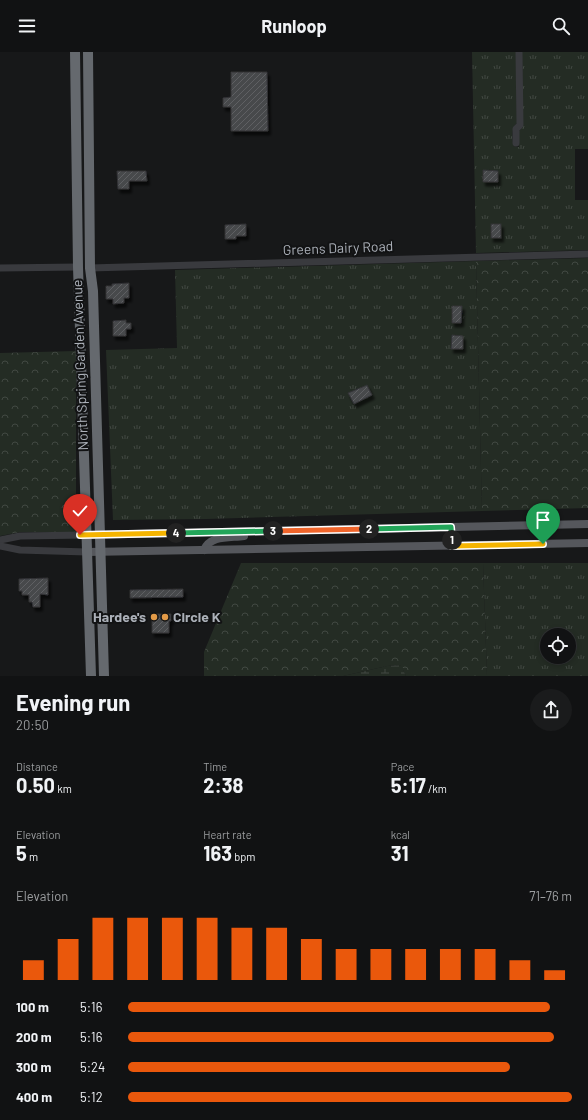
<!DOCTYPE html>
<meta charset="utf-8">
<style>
body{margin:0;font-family:Barlow,sans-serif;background:#1a1b1c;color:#f1f3f6;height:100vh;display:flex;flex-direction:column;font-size:15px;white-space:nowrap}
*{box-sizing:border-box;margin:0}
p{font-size:13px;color:#9c9ea0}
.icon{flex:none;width:22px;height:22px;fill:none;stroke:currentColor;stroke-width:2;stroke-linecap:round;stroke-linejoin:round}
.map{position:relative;height:624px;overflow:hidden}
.sheet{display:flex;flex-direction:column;background:#111213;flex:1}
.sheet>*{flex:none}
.tools{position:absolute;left:540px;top:576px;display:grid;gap:8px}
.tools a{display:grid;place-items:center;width:36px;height:36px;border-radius:50%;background:#111213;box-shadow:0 2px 6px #0003,0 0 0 1px #303233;font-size:20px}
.pin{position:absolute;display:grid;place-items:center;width:34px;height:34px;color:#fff;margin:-41px -17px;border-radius:50% 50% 50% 0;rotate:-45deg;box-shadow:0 0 4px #0007}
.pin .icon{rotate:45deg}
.km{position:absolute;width:20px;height:20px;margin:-10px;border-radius:50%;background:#222;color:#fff;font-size:11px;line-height:20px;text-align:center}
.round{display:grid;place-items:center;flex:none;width:42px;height:42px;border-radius:21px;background:#1a1b1c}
.headline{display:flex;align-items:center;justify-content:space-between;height:68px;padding:0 16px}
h1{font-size:22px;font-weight:700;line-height:30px}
.metrics{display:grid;grid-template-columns:repeat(3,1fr);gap:6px;height:68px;padding:4px 16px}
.metrics div{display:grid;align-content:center}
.metrics b{font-size:20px;font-weight:700}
.metrics small{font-size:11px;font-weight:400}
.metrics p{font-size:11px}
.chart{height:112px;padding:8px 16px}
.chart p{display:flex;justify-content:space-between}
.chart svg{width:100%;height:72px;margin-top:4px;stroke:#ea580c;stroke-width:6}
ul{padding:0 16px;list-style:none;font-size:13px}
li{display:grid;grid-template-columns:64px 48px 1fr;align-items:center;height:30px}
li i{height:10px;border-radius:5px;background:#ea580c}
header{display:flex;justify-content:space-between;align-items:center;height:52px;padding:0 16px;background:#111213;font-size:18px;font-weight:700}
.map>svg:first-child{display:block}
.grass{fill:url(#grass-tufts);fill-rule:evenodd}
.forest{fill:url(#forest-crowns)}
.wetland{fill:url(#wetland-marsh)}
.building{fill:url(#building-hatch);stroke:#323235;filter:url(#shadow)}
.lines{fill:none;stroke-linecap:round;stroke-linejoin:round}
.minor{stroke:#393a3e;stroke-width:7}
.major{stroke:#55575c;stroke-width:8}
.highway{stroke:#65696e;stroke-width:10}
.split-1-casing{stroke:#fff;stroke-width:8}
.split-2-casing{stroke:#fff;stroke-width:8}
.split-3-casing{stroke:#fff;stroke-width:8}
.split-4-casing{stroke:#fff;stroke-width:8}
.split-5-casing{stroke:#fff;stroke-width:8}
.split-1{stroke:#f5b400;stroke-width:5}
.split-2{stroke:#22a559;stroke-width:5}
.split-3{stroke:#f0652b;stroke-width:5}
.split-4{stroke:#22a559;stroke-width:5}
.split-5{stroke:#f5b400;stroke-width:5}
.poi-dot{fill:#e29a47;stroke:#121314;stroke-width:1.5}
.labels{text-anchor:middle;stroke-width:4;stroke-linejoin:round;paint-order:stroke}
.street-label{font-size:14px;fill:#abb0b8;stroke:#121314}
.poi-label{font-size:14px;font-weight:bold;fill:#abb0b8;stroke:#121314;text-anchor:end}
</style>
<header><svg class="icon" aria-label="menu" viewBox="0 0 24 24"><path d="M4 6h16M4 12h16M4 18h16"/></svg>Runloop<svg class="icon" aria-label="search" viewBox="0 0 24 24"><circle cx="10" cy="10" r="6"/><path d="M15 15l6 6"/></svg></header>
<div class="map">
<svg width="588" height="624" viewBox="0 0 588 624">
<defs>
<pattern id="grass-tufts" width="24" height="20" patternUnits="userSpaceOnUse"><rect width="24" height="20" fill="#242c24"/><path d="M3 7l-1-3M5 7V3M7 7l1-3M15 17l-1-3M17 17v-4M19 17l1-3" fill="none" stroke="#414842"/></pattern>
<pattern id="forest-crowns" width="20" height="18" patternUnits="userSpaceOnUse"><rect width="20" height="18" fill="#242c24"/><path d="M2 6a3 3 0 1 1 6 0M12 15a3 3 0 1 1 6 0" fill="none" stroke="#414842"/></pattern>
<pattern id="wetland-marsh" width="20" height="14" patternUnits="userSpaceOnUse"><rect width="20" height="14" fill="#242c24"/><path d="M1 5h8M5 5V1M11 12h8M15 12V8" fill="none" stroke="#414842"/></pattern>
<pattern id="building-hatch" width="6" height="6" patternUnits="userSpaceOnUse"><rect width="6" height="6" fill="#46484c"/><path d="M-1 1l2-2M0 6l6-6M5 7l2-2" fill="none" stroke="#5e6064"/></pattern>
<filter id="shadow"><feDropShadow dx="2.5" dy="4" stdDeviation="1" flood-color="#0009"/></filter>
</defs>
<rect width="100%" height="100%" fill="#171819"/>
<g class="grass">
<path d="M472,0h44l1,71c-7,6 -4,15 -4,23l6,1v-16l3,-3 1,-3 -1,-73h66v97h-13v51h13v50l-112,3z"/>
<polygon points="476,209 482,459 206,467 113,468 106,298 177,296 175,218"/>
<path d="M483,511h105v113h-101zM547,583h22v22h-22z"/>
</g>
<g class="forest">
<polygon points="588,206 588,456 482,459 476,209"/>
<polygon points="76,299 76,443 79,480 20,480 0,484 0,301"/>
<polygon points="241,511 483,511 487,624 406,624 404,620 401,613 387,614 343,624 204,624 204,600"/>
</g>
<polygon class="wetland" points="402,613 404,620 406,624 343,624 387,614"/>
<g class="building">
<polygon points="231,20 267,20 268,79 231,79 231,55 223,55 223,46 231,45"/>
<polygon points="483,118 498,119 498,130 483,130"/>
<polygon points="117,119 146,119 147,129 129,129 129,137 118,137"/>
<polygon points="246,172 246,184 236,184 236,187 225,187 225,173"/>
<rect x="491" y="172" width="10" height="14"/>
<polygon points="129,231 129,246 124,246 124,251 113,252 113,247 106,247 106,234 112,234 112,232"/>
<polygon points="452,254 462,254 461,271 452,271"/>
<polygon points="126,268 126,271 131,271 131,277 126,277 126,284 113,284 113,269"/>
<polygon points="452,283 463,284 463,297 451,297"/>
<polygon points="367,333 372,343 354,352 348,341"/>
<polygon points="48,526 48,543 40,542 40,555 33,555 32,550 29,550 29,543 22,543 22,539 19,539 19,527"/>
<polygon points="183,537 183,545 130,546 130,538"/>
<polygon points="152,562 171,562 171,569 169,569 169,581 152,581"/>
</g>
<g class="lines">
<g class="minor">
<polyline points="516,91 516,77 520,73 519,0"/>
<polyline points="0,216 78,215"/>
<polyline points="90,216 588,202"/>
<polyline points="451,475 452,494"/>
<polyline points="0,488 20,484 86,483"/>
<polyline points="0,494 20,498 87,500"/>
</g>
<g class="major">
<polyline points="86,483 588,472"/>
<path d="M204,498c6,-15 26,-12 40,-14"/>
<polyline points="87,500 588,491"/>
</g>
<g class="highway">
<polyline points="75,0 78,215 91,624"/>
<polyline points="88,0 90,216 93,239 104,624"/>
</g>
</g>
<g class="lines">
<defs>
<polyline id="split-1" points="452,488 452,494 543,492"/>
<polyline id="split-2" points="369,477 451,475 452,488"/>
<polyline id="split-3" points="273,479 369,477"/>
<polyline id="split-4" points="176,481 273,479"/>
<polyline id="split-5" points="80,483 176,481"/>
</defs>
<use href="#split-1" class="split-1-casing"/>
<use href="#split-2" class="split-2-casing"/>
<use href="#split-3" class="split-3-casing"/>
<use href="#split-4" class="split-4-casing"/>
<use href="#split-5" class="split-5-casing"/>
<use href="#split-1" class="split-1"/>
<use href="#split-2" class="split-2"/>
<use href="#split-3" class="split-3"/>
<use href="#split-4" class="split-4"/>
<use href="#split-5" class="split-5"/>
</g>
<g class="poi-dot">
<circle cx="154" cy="565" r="4"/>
<circle cx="165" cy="565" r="4"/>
</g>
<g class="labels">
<g class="street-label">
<text transform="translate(338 196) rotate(-2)" y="5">Greens Dairy Road</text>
<text transform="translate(80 313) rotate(-92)" y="5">North Spring Garden Avenue</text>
</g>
<g class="poi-label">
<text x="146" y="570">Hardee's</text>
<text x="173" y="570" text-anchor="start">Circle K</text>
</g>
</g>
</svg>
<div class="tools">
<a><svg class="icon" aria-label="locate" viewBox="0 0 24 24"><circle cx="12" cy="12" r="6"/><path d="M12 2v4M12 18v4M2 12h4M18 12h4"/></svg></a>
</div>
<div class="pin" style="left:543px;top:492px;background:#1e9e55"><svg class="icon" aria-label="arrive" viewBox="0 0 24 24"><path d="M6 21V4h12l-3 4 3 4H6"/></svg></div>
<div class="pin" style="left:80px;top:483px;background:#d93025"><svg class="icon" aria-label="check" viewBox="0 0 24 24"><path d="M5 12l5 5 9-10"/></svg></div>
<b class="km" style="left:452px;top:488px">1</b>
<b class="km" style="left:369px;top:477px">2</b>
<b class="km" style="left:273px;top:479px">3</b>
<b class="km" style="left:176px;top:481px">4</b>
</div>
<section class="sheet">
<div class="headline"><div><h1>Evening run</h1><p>20:50</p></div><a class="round"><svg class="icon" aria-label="share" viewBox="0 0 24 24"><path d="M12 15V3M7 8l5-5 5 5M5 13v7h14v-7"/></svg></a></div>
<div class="metrics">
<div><p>Distance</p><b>0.50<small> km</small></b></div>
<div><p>Time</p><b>2:38</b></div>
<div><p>Pace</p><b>5:17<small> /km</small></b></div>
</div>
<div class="metrics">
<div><p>Elevation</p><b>5<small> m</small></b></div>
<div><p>Heart rate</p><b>163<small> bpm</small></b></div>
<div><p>kcal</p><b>31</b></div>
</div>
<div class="chart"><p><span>Elevation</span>71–76 m</p>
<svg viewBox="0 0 160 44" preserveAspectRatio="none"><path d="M5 44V32M15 44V19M25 44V6M35 44V6M45 44V6M55 44V6M65 44V12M75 44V12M85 44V19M95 44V25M105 44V25M115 44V25M125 44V25M135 44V25M145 44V32M155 44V38"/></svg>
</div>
<ul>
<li><b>100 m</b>5:16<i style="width:95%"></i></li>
<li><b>200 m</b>5:16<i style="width:96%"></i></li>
<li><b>300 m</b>5:24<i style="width:86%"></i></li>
<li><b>400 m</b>5:12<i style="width:100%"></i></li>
</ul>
</section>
